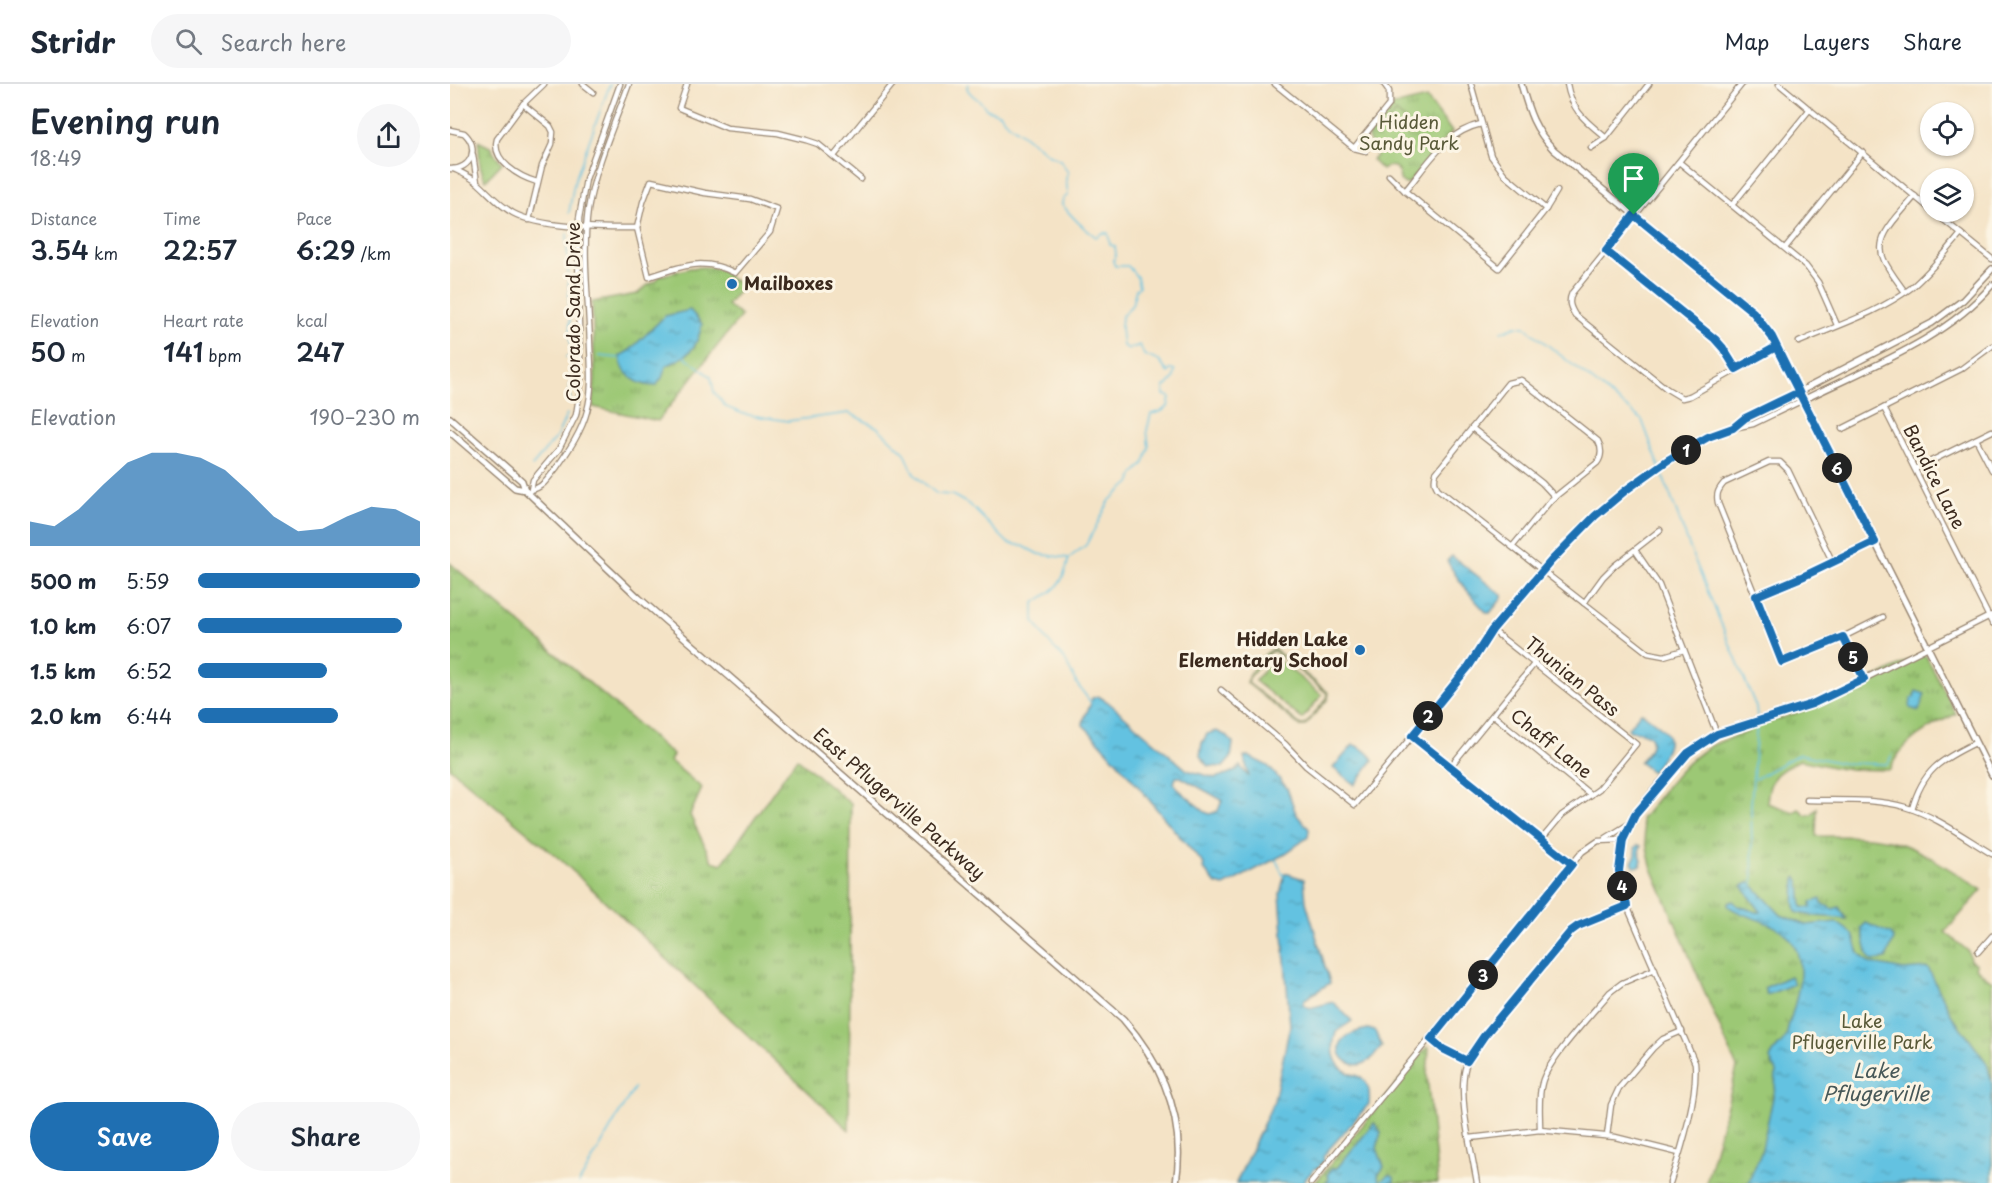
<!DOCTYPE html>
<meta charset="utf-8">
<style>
body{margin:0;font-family:"Playpen Sans",sans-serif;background:#f6f6f7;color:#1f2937;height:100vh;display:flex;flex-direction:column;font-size:22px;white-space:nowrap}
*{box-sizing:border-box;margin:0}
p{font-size:20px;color:#747a83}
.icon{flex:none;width:33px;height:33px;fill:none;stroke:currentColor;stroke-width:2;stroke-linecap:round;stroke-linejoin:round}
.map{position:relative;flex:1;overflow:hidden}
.details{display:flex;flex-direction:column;background:#fff;width:450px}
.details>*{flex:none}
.controls{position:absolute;left:1470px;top:18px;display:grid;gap:12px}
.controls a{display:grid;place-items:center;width:54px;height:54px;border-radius:50%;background:#fff;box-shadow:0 2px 4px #0004;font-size:30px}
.pin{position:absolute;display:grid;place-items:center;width:51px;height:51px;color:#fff;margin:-62px -26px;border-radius:50% 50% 50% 0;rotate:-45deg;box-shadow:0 0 6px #0007}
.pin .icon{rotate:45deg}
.km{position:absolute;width:30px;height:30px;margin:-15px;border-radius:50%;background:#222;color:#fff;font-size:16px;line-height:30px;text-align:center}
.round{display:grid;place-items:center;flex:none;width:63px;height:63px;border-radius:32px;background:#f6f6f7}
.head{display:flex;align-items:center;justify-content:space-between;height:102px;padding:0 30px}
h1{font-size:33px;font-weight:600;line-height:45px}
.stats{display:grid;grid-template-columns:repeat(3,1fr);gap:9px;height:102px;padding:6px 30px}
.stats div{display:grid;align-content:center}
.stats b{font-size:26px;font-weight:600}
.stats small{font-size:16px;font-weight:400}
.stats p{font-size:16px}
.chart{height:168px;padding:12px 30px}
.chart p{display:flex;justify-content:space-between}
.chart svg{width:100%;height:108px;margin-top:6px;fill:#1f6fb2;opacity:.7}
.action{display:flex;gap:12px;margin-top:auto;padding:12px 30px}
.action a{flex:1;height:69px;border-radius:36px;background:#1f6fb2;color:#fff;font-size:24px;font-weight:600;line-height:69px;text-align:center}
.action a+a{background:#f6f6f7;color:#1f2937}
ul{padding:0 30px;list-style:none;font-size:20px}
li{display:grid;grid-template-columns:96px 72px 1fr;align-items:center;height:45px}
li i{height:15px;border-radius:8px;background:#1f6fb2}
header{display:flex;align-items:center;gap:36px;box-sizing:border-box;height:84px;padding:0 30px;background:#fff;border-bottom:2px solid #e0e1e3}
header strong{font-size:28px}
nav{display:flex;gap:33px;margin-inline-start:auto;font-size:21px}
.search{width:420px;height:54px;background:#f6f6f7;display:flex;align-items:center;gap:15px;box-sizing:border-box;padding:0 21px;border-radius:33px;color:#747a83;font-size:22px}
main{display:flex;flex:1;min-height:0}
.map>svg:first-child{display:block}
.grass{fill:url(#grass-tufts);stroke:#6c794a;stroke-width:1.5}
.pitch{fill:#9cc875;stroke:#6c794a;stroke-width:1.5;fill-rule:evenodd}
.water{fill:url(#water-ripples);stroke:#4f7680;stroke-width:1.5;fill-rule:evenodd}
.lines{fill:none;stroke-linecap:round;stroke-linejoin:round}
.stream{stroke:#63c2e1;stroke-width:1.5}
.minor-casing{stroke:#988672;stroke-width:7}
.tertiary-casing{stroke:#988672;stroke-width:8}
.minor{stroke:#fff;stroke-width:4.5}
.tertiary{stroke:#fff;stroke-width:5}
.route-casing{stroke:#fff;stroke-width:12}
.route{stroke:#1f6fb2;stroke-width:8}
.poi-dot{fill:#1f6fb2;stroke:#fcf5e5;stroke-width:2}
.labels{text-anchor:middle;stroke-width:6;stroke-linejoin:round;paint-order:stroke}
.park-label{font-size:18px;fill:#585938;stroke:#fcf5e5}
.poi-label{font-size:18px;font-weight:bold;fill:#3b2a1e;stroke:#fcf5e5;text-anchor:start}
.street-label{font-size:18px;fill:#3b2a1e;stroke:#fcf5e5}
.water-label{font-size:20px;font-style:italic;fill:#475858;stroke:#fcf5e5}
</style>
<header>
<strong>Stridr</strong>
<div class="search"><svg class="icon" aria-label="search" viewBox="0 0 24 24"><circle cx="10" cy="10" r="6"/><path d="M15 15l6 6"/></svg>Search here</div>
<nav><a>Map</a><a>Layers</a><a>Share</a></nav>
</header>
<main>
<section class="details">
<div class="head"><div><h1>Evening run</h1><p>18:49</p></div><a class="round"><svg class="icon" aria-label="share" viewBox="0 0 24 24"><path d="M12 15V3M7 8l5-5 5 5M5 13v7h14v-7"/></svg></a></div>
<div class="stats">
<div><p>Distance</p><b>3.54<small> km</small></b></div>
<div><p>Time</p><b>22:57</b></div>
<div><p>Pace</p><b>6:29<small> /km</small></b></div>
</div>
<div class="stats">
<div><p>Elevation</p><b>50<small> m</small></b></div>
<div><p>Heart rate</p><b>141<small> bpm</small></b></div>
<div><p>kcal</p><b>247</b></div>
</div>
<div class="chart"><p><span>Elevation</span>190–230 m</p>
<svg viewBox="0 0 160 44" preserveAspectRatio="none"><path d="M0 44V34L10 36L20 29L30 19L40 10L50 6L60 6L70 8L80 13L90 22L100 32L110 38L120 37L130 32L140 28L150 29L160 34V44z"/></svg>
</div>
<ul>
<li><b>500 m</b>5:59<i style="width:100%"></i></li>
<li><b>1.0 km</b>6:07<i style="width:92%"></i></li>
<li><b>1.5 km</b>6:52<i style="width:58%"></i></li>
<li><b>2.0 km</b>6:44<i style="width:63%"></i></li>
</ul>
<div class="action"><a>Save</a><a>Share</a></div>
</section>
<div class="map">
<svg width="1542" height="1099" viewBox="0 0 1542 1099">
<defs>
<pattern id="grass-tufts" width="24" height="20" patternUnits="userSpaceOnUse" patternTransform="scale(1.5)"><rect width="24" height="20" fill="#9cc875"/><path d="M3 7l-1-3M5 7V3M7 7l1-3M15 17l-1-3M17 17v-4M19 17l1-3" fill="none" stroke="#80a35f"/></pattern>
<pattern id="water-ripples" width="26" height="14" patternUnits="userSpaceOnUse" patternTransform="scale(1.5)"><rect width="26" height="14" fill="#63c2e1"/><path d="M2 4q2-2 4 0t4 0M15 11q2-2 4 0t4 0" fill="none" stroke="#539eb6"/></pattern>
</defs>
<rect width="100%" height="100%" fill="#fcf5e5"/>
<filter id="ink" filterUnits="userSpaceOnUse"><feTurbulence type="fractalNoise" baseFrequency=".0167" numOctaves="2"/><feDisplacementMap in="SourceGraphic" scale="12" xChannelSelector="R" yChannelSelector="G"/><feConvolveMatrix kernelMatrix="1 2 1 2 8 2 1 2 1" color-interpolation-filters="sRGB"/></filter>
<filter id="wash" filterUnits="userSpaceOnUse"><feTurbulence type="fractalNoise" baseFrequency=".008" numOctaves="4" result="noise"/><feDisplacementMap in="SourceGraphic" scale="24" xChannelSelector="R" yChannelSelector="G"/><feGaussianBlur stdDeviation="1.35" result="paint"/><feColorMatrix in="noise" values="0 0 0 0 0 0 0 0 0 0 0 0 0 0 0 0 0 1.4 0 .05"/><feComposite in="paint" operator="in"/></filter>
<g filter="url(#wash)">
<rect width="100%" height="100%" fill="#f4e3c6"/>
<g class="grass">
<polygon points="977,14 1002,48 986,64 959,99 955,100 950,96 949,89 945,83 938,82 932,86 922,76 926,72 927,66 919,57 918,53 943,22"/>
<path d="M28,57l14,7 1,4 9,11 -16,17c-9,-14 -5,-25 -8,-39z"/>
<path d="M240,184c10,-1 27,-2 35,5 5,5 5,7 12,8l3,8 -13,16 14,11 -83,105 -65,-14 2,-30 -3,-75 45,-8 11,-9 8,-4 4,-5z"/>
<polygon points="0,479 223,671 220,677 252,704 240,731 262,777 272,780 347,674 401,720 399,1046 112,777 0,684"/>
<path d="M1470,571l6,1 30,58c-26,12 -56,28 -66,56l-48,-1 -42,-9c-23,12 -31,15 -33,43l27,9 5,-3 7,6 6,-1 5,-6 -1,28c26,1 55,-2 80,6 29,9 60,32 86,48l-37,42 23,19 2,9 6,4 -1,4 17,13v202h-286l31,-115 -86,-202 -10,-47c21,-25 40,-56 68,-72 12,-7 26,-11 39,-15v-3l79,-26z"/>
<polygon points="977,963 979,964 977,991 988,1099 865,1099"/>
</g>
<g class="pitch">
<polygon points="946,28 956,37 944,52 933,43"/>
<path d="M824,565l55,44 -1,6 -23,27h-5l-53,-43c0,-9 18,-32 27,-34zM824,567l54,43 -1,4 -22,27h-4l-53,-42 1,-5 21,-26z"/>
<polygon points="824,573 872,611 852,635 805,597"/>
</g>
<g class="water">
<path d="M240,226l12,14c-5,25 -13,32 -36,42l-4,12 -6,8c-18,0 -35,-11 -36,-30l10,-6 35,-34z"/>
<path d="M1002,472l50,39v3l-12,15h-3c-17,-17 -28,-31 -40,-52z"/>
<polygon points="1466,607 1475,610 1469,627 1460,624 1461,614 1464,613"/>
<path d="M648,612l10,6 79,68 28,8 21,-7 4,-5 9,11 -5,-20 4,-1 20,10 19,22 9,26 13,15 -1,8 -25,18 -59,31 -8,-2 -13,-16 1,-4c-42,-45 -77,-96 -121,-139 0,-10 8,-17 9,-27zM726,693h5l41,23 -4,11 -8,3 -5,-2 -28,-24 -3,-5z"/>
<path d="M1191,628c32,23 36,26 11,60l-13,-10c17,-16 19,-31 -9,-31l-2,-3z"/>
<polygon points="766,647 777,652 783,659 781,674 773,683 758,682 750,672 752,659 757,650"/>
<path d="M903,661c7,1 17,9 20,15l-18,25 -22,-17z"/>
<polygon points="1188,761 1191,762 1189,767 1192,776 1190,782 1185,783 1182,778 1186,771 1185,764"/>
<path d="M835,789l19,6 2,23 24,81 -25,16 -2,5 7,4 23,-6 19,19 -16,11c-5,16 -4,33 13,41 4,2 10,2 13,5 8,6 8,17 7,26l-46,52 1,5 -6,7h-3l-13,15h-66l38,-82 16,-75 -10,-132z"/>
<path d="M1347,793l3,5 2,25 9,1v-6l10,-3 1,5 12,5 5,-2 7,12c-16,-3 -34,-1 -50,-7l-2,-12 1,-21z"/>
<path d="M1300,798l31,33 25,10 30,-3 17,12 6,19 10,10 35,7 24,-2 24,48 35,47 5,21v99h-244l13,-30 14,-65 1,-16 -6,-13c3,-10 12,-14 16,-22 2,-5 1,-8 3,-13 9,-28 22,-70 -6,-92 -16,-13 -40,-14 -55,-26v-3l5,-2 5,5c9,-1 15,8 23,6l-19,-26z"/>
<polygon points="1416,839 1441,850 1444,855 1436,875 1422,877 1418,872 1411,844"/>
<polygon points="1340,892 1344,900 1317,911 1314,904"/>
<path d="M918,945l7,2 7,16c-6,5 -9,13 -17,16 -21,10 -46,-26 3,-34z"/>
<polygon points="924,1039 931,1048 927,1064 934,1083 928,1091 929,1098 939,1091 944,1093 944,1099 875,1099 878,1096 877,1091 882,1084 887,1084"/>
</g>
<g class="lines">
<g class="stream">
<path d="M518,0l-1,4c4,10 15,11 19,21l15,5 3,6 44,34 12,6 8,12 -2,6 2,17 -5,4 -1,5c10,14 20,23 34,33l6,-4h6l2,12 5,1 1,9 -3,6 2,5h13l9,11 2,10 -3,2 -4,16 -10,11 -1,12 2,18 6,3 11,-4 4,10 15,6 9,12 3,-4 4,1 -1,8 -7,8h-3v9l6,2 -2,10 -8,5 -9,2 -4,16 2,18 -5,15 -10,11 -4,9 -20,17 -24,45 -17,13c-7,28 -11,30 -35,45v18l12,18 19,21 12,24 15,20"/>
<polyline points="119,129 124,99 160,0"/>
<polyline points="117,150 121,272 120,316"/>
<polyline points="1051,248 1066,242 1075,243 1192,336 1243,472 1306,623 1307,633"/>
<polyline points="149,272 169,274"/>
<polyline points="234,272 261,293 264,308 276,323 294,330 338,337 399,329 427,343 455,369 464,390 477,402 487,410 502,411 520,421 558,459 573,462 588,470 618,474"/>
<polyline points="116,273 125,272"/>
<polyline points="82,382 106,354 117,330"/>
<polyline points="1305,695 1349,670 1392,679 1438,680 1442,670"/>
<polyline points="826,776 834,793"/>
<polyline points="1303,801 1301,722 1307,638"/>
<polyline points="129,1099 184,1004"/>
</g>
</g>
</g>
<g filter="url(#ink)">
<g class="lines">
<defs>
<g id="minor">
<polyline points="133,0 143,8"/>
<path d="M170,0l-34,95 -7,39 -1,79 3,87 -5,31 -17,34 -26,31 -2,10c13,-3 18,-13 26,-23 12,-17 25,-36 30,-56 6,-21 4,-43 3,-64 -1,-45 -8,-92 -2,-137 7,-43 26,-85 41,-126"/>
<polyline points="237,0 229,24 277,44 328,49 356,56 368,60 411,95"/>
<polyline points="825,0 904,64 916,67"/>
<polyline points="1021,0 1041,72 1055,91 1096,125"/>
<path d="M1117,0c5,28 19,37 39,54"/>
<path d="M1292,0l-170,209c-4,9 -2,14 3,22l92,74 15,9 8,-2 87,-49"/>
<polyline points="1329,0 1480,125"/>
<polyline points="73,20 100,42 103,48 102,60 92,82 79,136"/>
<path d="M0,46l14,3c16,14 8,37 -14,36"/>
<polyline points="904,64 939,21 939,7 934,0"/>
<polyline points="1141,64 1156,54 1199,0"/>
<polyline points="23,71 27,98"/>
<polyline points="384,72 443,0"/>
<polyline points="1229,78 1356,182 1368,198 1387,241"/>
<path d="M4,85c8,4 17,8 24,14 12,11 21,22 35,30 29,16 91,15 124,15"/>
<polyline points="939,91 955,107 1049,184 1096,125 1107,107"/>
<path d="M201,97l54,12 45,6 27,10 -7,23 -35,41c-32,-16 -54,-7 -86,4l-12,-49 6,-26z"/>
<path d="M87,98c-17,-5 -46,-21 -40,-43l26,-35 21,-20"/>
<path d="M955,107c23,-27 40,-59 76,-67"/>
<polyline points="1282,121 1360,25"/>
<polyline points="1484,128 1542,175"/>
<polyline points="1335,164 1413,68"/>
<polyline points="1156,167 1265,255 1273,263 1286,286"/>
<path d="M1455,208c-7,-10 -16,-21 -21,-32 -12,-24 18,-47 31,-64"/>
<path d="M1349,258c37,-16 79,-29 112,-54 19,-16 34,-35 50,-54"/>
<polyline points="1434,324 1542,539"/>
<polyline points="1285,343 1295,334 1349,308"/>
<polyline points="1022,344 1092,399 1105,413"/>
<polyline points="1392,345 1511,285 1542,262"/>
<polyline points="1526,355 1542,386"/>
<polyline points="1465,385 1542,347"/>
<path d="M1062,463l39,-47 46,-37c5,-6 5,-15 1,-22l-77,-61 -13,3 -72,90c-2,6 -2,11 2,16l210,164 16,3 20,-6"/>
<polyline points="1185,466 1209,501 1267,650"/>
<path d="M1383,479l-45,-93 -8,-8h-11l-45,21c-6,7 -8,11 -6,20l64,159 61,-25 40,-20"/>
<polyline points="1306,512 1354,492 1425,458"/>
<polyline points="1134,519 1153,493 1164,482 1210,446"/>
<polyline points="1042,546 1186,660 1149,705 1112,731 1091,756"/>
<polyline points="1393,553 1414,595"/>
<polyline points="771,606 835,660 856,682 905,721 1005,600 1042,546 1102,475 1145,432 1176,406 1218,376 1258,353 1283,344 1303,340 1353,316"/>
<polyline points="1043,631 1141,711"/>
<polyline points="962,652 1122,780"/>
<polyline points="1000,683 1085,579"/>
<path d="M1357,716c32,1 67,-2 98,7 31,9 60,31 87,47"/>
<path d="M1462,725c11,-39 28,-49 63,-66"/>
<polyline points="1156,754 1179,740"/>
<polyline points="1528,868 1542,852"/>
<polyline points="981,955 993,965 1017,977"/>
<path d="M1090,1046c0,-15 -2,-33 2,-47 6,-24 51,-70 68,-91l12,-9 33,-14"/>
<polyline points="1157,1052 1161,1021 1169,1004 1203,964 1213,955 1232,947"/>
<polyline points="1020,1054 1090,1046 1165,1053 1229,1069"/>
<polyline points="861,1099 1132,768 1148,757 1173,756"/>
<path d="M1027,1099c-5,-32 -19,-83 -12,-114 2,-8 6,-15 10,-22l96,-116 7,-5 49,-20"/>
<path d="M1220,1099c11,-32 28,-87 25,-120l-68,-157c-5,-20 -10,-38 -6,-59 7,-35 63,-98 95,-113 36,-16 76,-22 112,-37l164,-82"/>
</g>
<g id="tertiary">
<path d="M1071,0c8,28 13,45 33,66l189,153 20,21 9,13 220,438"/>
<polyline points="1349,308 1482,239 1513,216 1542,185"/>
<path d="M1353,316c64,-32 142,-60 189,-115"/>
<polyline points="0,334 72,397 75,406 65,404 0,348"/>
<path d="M75,406l114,108 484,421c41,47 63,101 53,164"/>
</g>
</defs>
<use href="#minor" class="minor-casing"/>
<use href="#tertiary" class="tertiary-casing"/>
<use href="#minor" class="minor"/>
<use href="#tertiary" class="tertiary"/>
</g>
</g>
<g class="lines" filter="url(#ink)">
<defs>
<polyline id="route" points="1184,131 1303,228 1322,253 1349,308 1295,334 1283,344 1258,353 1218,376 1176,406 1145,432 1101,477 1042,546 1019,582 962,652 1122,780 981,955 993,965 1017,977 1034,952 1121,847 1128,842 1177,822 1169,787 1173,756 1185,731 1238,669 1267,650 1362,620 1414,595 1393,553 1332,578 1306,512 1354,492 1425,458 1326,263 1286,285 1273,264 1265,255 1156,167 1184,131"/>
</defs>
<use href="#route" class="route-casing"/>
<use href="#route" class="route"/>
</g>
<g class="poi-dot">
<circle cx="282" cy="200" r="6"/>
<circle cx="910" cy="566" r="6"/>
</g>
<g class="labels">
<g class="park-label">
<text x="959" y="45">Hidden<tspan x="959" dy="21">Sandy Park</tspan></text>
<text x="1412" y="944">Lake<tspan x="1412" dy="21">Pflugerville Park</tspan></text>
</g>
<g class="poi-label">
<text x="294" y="206">Mailboxes</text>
<text x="898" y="562" text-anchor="end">Hidden Lake<tspan x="898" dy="21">Elementary School</tspan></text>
</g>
<g class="street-label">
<text transform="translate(124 228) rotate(-90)" y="6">Colorado Sand Drive</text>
<text transform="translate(1484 393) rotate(63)" y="6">Bandice Lane</text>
<text transform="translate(1122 593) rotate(39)" y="6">Thunian Pass</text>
<text transform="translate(1101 660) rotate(39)" y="6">Chaff Lane</text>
<text transform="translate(449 720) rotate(41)" y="6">East Pflugerville Parkway</text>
</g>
<g class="water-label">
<text x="1426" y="994">Lake<tspan x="1426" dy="23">Pflugerville</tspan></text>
</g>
</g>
</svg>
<div class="controls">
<a><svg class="icon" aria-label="locate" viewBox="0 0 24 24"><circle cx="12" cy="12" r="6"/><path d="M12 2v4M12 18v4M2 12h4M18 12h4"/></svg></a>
<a><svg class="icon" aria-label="layers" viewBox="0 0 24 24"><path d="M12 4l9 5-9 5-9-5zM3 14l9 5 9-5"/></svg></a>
</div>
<div class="pin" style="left:1184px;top:131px;background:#1e9e55"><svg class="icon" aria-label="arrive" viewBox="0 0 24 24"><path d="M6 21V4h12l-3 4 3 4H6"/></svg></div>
<b class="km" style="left:1236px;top:366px">1</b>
<b class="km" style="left:978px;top:632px">2</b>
<b class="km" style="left:1033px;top:891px">3</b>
<b class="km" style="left:1172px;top:802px">4</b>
<b class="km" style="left:1403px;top:573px">5</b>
<b class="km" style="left:1387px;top:384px">6</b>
</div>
</main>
